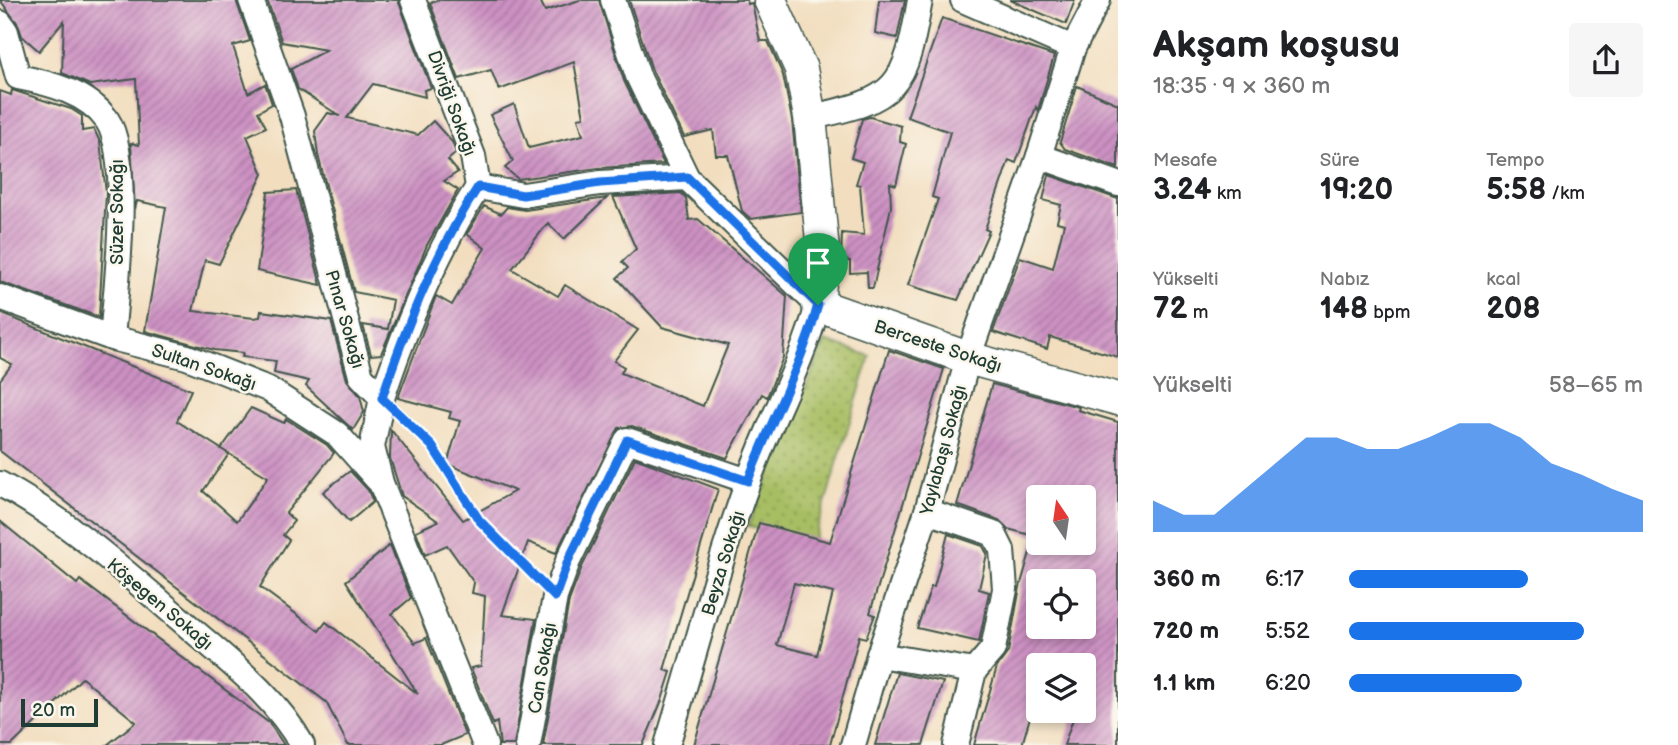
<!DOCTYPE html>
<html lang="tr">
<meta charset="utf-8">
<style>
body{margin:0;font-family:"Balsamiq Sans",sans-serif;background:#f6f6f6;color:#202124;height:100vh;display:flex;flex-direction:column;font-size:26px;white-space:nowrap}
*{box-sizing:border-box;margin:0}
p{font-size:23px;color:#757577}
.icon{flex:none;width:38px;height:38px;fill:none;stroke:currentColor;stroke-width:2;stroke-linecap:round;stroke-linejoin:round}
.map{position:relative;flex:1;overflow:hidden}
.panel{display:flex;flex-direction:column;background:#fff;width:560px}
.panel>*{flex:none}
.needle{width:46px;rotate:347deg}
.controls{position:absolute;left:1026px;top:485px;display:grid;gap:14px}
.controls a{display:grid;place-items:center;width:70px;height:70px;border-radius:7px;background:#fff;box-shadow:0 4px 10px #0003;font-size:35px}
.scale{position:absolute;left:21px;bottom:18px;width:77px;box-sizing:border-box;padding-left:7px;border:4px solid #1f3d34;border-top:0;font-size:19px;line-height:24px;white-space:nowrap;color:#1f3d34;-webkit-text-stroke:5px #fbf7ec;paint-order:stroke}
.pin{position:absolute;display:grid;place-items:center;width:60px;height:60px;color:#fff;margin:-72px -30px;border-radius:50% 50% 50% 0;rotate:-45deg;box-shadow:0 0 7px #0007}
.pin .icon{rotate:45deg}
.round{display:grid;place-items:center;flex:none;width:74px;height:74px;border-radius:7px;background:#f6f6f6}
.summary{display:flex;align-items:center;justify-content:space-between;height:119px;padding:0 35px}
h1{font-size:38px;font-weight:700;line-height:52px}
.figures{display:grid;grid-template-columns:repeat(3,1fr);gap:10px;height:119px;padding:7px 35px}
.figures div{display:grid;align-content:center}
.figures b{font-size:30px;font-weight:700}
.figures small{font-size:19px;font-weight:400}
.figures p{font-size:19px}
.chart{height:196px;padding:14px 35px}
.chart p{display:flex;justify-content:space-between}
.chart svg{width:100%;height:126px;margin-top:7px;fill:#1a73e8;opacity:.7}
ul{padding:0 35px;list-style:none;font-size:23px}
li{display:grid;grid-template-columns:112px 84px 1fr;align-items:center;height:52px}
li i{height:18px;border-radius:9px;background:#1a73e8}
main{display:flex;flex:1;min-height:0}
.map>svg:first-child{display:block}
.grass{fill:url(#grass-dots);stroke:#647e4c;stroke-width:2}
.building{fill:url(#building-hatch);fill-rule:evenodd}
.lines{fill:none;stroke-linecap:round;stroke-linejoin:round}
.minor-casing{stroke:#3f5549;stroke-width:28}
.tertiary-casing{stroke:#3f5549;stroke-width:35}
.path{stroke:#3f5549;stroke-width:4.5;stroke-dasharray:2 5;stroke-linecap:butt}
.minor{stroke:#fff;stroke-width:24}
.tertiary{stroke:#fff;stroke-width:32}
.route-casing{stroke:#fff;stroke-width:14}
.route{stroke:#1a73e8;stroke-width:9}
.labels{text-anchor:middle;stroke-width:5;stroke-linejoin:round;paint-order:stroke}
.street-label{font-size:18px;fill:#1f3d34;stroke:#fbf7ec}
</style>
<main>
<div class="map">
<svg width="1118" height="745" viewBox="0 0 1118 745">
<defs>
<pattern id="grass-dots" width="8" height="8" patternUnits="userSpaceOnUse" patternTransform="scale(1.75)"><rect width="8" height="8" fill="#a8be63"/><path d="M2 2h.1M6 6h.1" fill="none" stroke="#889c52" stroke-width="1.8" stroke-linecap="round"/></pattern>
<pattern id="building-hatch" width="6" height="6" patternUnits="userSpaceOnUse" patternTransform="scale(1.75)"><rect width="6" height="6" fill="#cd91c3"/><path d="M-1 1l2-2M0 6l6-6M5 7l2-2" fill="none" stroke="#a6789f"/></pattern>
</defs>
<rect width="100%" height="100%" fill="#fbf7ec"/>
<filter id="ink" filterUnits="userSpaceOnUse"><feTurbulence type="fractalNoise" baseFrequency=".0143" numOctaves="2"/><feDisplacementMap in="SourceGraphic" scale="14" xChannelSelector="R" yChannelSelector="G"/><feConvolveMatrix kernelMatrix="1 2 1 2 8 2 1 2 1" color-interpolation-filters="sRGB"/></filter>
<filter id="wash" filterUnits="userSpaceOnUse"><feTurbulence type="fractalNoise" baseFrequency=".00686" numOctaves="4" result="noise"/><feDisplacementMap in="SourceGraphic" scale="28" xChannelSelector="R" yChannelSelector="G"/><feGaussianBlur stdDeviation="1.57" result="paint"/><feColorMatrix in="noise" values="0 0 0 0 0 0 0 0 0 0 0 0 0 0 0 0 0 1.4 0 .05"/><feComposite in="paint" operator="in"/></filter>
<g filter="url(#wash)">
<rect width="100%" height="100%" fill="#f2debf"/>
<polygon class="grass" points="825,341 870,356 812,546 748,526"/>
<g id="blocks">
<g class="building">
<polygon points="0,0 236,0 250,41 233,46 248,93 265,84 272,104 258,112 266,127 247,136 263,174 219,264 205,260 193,311 254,318 260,317 261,311 331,321 347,380 360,396 364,412 353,430 306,386 309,381 274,373 276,361 242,357 243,353 214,350 145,331 166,207 137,201 135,209 131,143 139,145 136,79 90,85 62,73 64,21 39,51 22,36 18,24"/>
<polygon points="267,0 398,0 431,88 424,90 425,97 373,84 347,118 418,135 433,121 452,142 456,153 448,160 458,172 444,181 458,190 427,245 381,354 371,355 363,325 388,329 393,300 354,292 318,155 315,131 328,113 340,116 298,89 291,69 326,50 282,42"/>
<polygon points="437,0 540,0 545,11 580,0 599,0 624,81 664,164 599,168 518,179 505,168 513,161 490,115 514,104 529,148 583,135 578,118 584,117 574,62 499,90 491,70 459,79 430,3"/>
<polygon points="629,0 747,0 748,4 752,3 760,41 768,41 783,75 792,120 801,212 751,219 742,211 728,155 716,155 713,130 684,137 652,70"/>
<polygon points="879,0 905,0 897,38 875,33"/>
<polygon points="1010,0 1075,0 1066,24"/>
<polygon points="942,18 1054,56 1038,110 1036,107 1016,163 1009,160 985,229 989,231 958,300 908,285 938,199 932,197 950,132 907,117"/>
<polygon points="1077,86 1118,104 1118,168 1065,149 1060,142"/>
<polygon points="12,90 71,109 82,116 82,131 94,129 100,142 106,193 99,317 0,282 0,91 11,95"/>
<polygon points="870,117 901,126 900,142 906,144 896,185 890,183 891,207 873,288 868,288 867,272 850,273 850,261 841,260 842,233 864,235 860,185 856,184 863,162 851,158 862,119"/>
<polygon points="1049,175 1118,199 1118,357 1050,337 1047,349 993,332 1020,257 1053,268 1064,224 1057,222 1061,205 1043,200"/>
<polygon points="296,190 321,285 257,271 268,192"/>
<polygon points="681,193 686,198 689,220 698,219 787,296 783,357 767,397 762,394 727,458 632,426 619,428 556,553 528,542 502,615 536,619 514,745 500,745 497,722 493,724 471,668 481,666 485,596 472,593 474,583 447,545 425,555 416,531 438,521 402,496 390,458 391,430 463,520 515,491 447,464 460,421 449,418 451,412 398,398 436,296 452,305 485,248 467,234 484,206 501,214 507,207 525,210 607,198 564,239 548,223 512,269 558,296 565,285 638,330 614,361 624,367 621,373 703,406 728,345 662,327 617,278 628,268 622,262 636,249 613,197"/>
<polygon points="0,313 191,390 177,421 229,454 203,491 237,521 268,477 221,449 251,408 284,423 286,419 327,445 334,453 286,513 294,521 283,535 289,540 260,587 319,631 326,622 418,694 346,581 390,545 411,598 392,614 415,643 426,638 465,735 441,745 348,745 326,702 0,451 0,380 12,364 0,358"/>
<path d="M889,350l55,19 -74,244 5,2 -9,23 -7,-2 -29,109h-136l65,-222 71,19zM794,583l39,10 -16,62 -40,-10z"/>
<path d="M992,384l87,23 -1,3 40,12v323h-54l12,-35h7v-45l-37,-6 -1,6h-7v24l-16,56h-48l23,-78 11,-15 12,-65 13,-45h50v-45h-45v40l-30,-8 -9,-9 -42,-15zM1038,581h45v45h-45z"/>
<polygon points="635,458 718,489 664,670 671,672 662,700 643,745 543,745 569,601 582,567"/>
<polygon points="350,471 368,490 373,502 349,522 323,492"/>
<polygon points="0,521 77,584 80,580 269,723 284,745 107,745 136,722 82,678 12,745 0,745"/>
<polygon points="948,534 983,546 987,554 979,589 989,592 979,642 917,628 931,587 934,587"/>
<polygon points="897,673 943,682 923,745 875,745"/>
</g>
</g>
</g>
<g filter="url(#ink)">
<use href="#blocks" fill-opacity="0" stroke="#3f5549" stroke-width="2"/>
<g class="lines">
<defs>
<g id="minor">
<polyline points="251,0 292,116 361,376 382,398 372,447 381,483 485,745"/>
<path d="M613,0l25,76 49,102 131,127c-17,61 -48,115 -69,174 -32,87 -55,178 -82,266"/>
<polyline points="963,0 1073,48"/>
<path d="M0,23l6,9 12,45c31,6 69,15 89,43 25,37 9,171 5,218"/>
<path d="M810,117c88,-17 95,-29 110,-117"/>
<polyline points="1039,156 1118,184"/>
<polyline points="478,187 523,195 600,183 687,178"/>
<polyline points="0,297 112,338 187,357 268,389 337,434 377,479"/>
<path d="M382,398c24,-73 54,-146 96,-211l-5,-31 -60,-156"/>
<path d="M0,484c68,36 129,91 188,142 41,36 87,70 114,119"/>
<polyline points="927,511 994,534 1002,550 1005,589 993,649 974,671 956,745"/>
<polyline points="879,655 974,671"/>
<polyline points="528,745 555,597 568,561 627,440 748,481"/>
<polyline points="853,745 879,655 927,511 968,358 1039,156 1073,48 1098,0"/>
</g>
<polyline id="tertiary" points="770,0 801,69 810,117 823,251 818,305 968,358 1118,399"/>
</defs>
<use href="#minor" class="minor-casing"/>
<use href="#tertiary" class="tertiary-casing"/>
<polyline class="path" points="402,417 432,446 479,520 537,579"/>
<use href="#minor" class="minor"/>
<use href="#tertiary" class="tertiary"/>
</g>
</g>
<g class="lines" filter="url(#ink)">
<defs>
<path id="route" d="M687,177l131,128c-17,62 -48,117 -70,176l-121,-41 -59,121 -13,36 -76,-77 -47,-74 -50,-48c24,-73 54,-146 96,-211l45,8 77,-12z"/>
</defs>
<use href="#route" class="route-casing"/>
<use href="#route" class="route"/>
</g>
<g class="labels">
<g class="street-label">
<text transform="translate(452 103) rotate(70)" y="6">Divriği Sokağı</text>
<text transform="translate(117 212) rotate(-90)" y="6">Süzer Sokağı</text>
<text transform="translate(345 319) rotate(74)" y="6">Pınar Sokağı</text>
<text transform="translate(938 346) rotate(18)" y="6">Berceste Sokağı</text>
<text transform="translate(204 367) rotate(19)" y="6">Sultan Sokağı</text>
<text transform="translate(943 450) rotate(-75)" y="6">Yaylabaşı Sokağı</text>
<text transform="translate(723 563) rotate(-73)" y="6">Beyza Sokağı</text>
<text transform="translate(160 604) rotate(40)" y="6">Köşegen Sokağı</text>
<text transform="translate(542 668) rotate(-80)" y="6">Can Sokağı</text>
</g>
</g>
</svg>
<div class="controls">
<a><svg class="needle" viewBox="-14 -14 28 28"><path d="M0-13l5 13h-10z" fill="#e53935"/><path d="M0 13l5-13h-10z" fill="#757577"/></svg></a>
<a><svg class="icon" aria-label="locate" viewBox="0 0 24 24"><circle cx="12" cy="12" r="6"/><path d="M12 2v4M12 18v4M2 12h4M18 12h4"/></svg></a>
<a><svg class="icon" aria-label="layers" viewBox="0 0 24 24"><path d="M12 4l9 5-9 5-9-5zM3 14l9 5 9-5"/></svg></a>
</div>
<div class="scale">20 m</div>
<div class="pin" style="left:818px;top:305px;background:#1e9e55"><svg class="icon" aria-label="arrive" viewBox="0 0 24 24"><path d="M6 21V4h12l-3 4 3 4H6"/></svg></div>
</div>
<section class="panel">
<div class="summary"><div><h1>Akşam koşusu</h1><p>18:35 · 9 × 360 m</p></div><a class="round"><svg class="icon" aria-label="share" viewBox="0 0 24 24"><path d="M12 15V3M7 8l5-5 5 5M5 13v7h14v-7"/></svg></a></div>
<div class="figures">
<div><p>Mesafe</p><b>3.24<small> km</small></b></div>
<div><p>Süre</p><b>19:20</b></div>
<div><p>Tempo</p><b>5:58<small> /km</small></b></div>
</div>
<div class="figures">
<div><p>Yükselti</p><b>72<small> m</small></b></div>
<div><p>Nabız</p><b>148<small> bpm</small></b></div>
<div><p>kcal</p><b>208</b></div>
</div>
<div class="chart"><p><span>Yükselti</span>58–65 m</p>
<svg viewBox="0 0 160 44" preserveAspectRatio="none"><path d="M0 44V33L10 38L20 38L30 29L40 20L50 11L60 11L70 15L80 15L90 11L100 6L110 6L120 11L130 20L140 24L150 29L160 33V44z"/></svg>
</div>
<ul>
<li><b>360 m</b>6:17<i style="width:61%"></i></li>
<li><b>720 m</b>5:52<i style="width:80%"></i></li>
<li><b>1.1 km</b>6:20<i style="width:59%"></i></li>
</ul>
</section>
</main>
